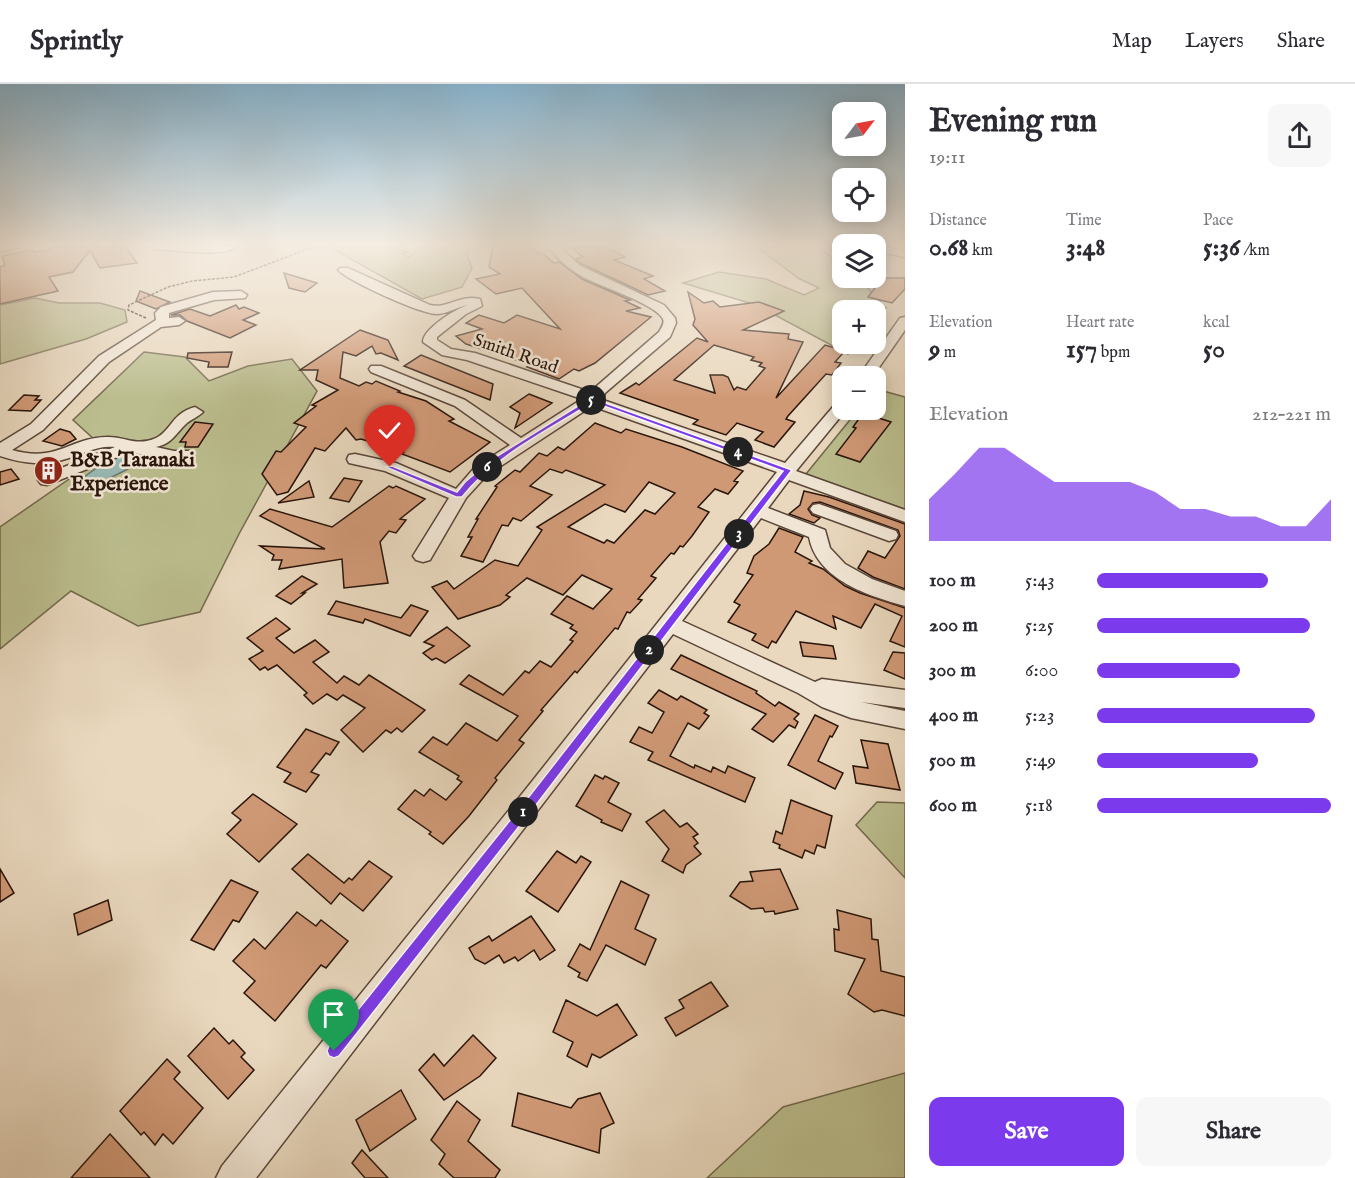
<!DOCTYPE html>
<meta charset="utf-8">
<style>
body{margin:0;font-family:"IM FELL English",serif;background:#f7f7f7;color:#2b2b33;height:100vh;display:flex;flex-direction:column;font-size:22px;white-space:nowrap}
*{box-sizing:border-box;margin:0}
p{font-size:20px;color:#7c7c81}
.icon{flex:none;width:33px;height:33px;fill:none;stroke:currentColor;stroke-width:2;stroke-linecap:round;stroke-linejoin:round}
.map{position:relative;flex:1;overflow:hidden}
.details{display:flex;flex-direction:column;background:#fff;width:450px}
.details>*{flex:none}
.needle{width:39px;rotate:58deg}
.buttons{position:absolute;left:832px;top:18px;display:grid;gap:12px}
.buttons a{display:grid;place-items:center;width:54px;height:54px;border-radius:12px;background:#fff;box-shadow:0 3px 15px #0003;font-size:30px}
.pin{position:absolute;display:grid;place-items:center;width:51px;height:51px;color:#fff;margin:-62px -26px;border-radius:50% 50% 50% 0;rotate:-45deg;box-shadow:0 0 6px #0007}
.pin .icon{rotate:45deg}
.km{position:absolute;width:30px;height:30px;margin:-15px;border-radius:50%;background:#222;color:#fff;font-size:16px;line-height:30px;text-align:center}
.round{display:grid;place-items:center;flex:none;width:63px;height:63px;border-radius:12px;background:#f7f7f7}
.head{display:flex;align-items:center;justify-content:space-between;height:102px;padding:0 24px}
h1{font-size:33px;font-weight:800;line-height:45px}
.metrics{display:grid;grid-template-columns:repeat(3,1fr);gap:9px;height:102px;padding:6px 24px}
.metrics div{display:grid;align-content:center}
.metrics b{font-size:26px;font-weight:800}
.metrics small{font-size:16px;font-weight:400}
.metrics p{font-size:16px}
.chart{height:168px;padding:12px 24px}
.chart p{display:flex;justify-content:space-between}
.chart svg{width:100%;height:108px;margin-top:6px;fill:#7c3aed;opacity:.7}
.cta{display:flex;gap:12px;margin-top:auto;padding:12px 24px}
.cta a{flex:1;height:69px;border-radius:12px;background:#7c3aed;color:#fff;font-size:24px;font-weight:800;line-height:69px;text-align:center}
.cta a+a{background:#f7f7f7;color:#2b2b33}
ul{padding:0 24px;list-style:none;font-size:20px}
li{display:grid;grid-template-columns:96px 72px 1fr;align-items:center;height:45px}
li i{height:15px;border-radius:8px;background:#7c3aed}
header{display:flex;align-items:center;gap:36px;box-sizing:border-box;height:84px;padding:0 30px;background:#fff;border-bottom:2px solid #e1e1e2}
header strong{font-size:28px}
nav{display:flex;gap:33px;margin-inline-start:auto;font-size:21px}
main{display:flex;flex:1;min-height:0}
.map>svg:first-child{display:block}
.green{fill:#bbbd8e;stroke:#72694c;stroke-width:1.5}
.water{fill:#97b9b3;stroke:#6b7770;stroke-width:1.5}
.building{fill:#d09976;stroke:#2a150b;stroke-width:1.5;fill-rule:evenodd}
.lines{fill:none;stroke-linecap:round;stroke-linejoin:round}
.minor-casing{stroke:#5a4638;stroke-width:3}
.path{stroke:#2a150b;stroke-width:1.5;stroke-dasharray:3 1.5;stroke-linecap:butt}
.minor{fill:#f1e6d5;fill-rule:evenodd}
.route{fill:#7c3aed;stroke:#fff;stroke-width:1.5}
.labels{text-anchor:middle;stroke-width:5;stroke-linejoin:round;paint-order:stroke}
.far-street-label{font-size:18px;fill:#2a150b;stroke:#f1e6d5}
.poi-label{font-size:21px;font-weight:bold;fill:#2a150b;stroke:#f1e6d5;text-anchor:start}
</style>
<header>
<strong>Sprintly</strong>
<nav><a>Map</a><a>Layers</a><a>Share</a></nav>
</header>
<main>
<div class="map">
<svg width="905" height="1094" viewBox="0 0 905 1094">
<rect width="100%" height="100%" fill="#e9d8be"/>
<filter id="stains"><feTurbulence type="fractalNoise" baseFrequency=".00333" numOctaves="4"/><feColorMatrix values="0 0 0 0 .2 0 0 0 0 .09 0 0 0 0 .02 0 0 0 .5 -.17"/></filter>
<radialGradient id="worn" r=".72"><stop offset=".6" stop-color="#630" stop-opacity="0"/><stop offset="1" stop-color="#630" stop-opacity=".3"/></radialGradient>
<g class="green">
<polygon points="339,162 387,162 409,168 402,170 409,173 420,162 470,162 467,170 472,184 462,203 422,215 335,166"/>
<polygon points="756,162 816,162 843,181 843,194 859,194 886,224 876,236 876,226 843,226 843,260 857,260 848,270 756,221 683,199 719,188 766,195 804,211 819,204 798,194"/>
<polygon points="35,214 59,219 100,219 125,226 127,238 86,255 0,280 0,221"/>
<polygon points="144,268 185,273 209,297 248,282 292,275 317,307 239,450 200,528 138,542 71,507 0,565 0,443 108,368 73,336"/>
<polygon points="876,305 905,313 905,425 806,390 858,326 876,326"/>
<polygon points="877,718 905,719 905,794 856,741"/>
<polygon points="905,989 905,1094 707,1094 783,1023"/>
</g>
<polygon class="water" points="128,369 142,369 144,377 96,401 84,401 80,396 102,380"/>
<g class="building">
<polygon points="55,162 125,162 137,179 100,184 90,166 73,188 49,193 58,207 0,220 0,183 5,181 2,172 33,166 35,168 48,166"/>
<polygon points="493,162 532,162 537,169 541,168 554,179 559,178 582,195 630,216 625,217 640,224 626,227 651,233 595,279 579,287 574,285 559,295 527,283 531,281 466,260 456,252 482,245 466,239 479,231 504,239 517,231 560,245 522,204 496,210 476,195 500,190 489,183"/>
<polygon points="591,162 597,165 607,163 625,173 614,176 653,192 644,195 665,207 648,211 580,179 576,175 583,173 572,164"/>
<polygon points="284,189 317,199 305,208 289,204"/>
<polygon points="854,194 905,194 905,205 892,219 868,213 875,204 853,198"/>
<polygon points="140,207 170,218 156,225 136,217"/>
<path d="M688,208l16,11 9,-2 7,6 39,-5 25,9 -41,19 46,4 -1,5 15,3 -27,56 49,-53 20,6 -10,11 6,1 -9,12 -6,-1 -38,42 -2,3 9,3 -21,25 -19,-7 8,-8 -26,-9 -11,12 -33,-11 5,-4 -78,-27 16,-10 3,2 58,-47 11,4 -15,-17 2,-6zM714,261l40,12 -3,3 11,3 -3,3 6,2 -19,22 -9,-3 -3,3 -6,-13 -5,-2h-13l5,18 -41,-13z"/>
<polygon points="236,221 239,225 244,223 259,229 243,236 256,241 230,254 187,237 180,231 171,231 190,225 210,232"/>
<polygon points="360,246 388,256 398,276 381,269 376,270 372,262 356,272 343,268 340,294 359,302 366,298 372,300 376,297 400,307 398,308 426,317 454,335 449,337 490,358 450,388 402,370 404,368 361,355 356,356 346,344 325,367 315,364 288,408 277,411 262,390 276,367 281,368 306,343 294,339 316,322 312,321 338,306 316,296 318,286 300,286"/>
<polygon points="232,268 228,283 208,283 209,278 187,274 188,269"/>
<polygon points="421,271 493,300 490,316 404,282"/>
<polygon points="529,310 552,319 515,344 520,329 510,323"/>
<polygon points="24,311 39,312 35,316 41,316 31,327 9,326"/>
<polygon points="863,329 891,338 860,378 836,370 856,344 853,343"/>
<polygon points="195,338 213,340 198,363 185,363 186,358 180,358"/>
<path d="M595,339l26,10 5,-4 56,18 61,24 -9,10 4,1 -10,12 -13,-5 -17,18 11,5 -17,24 -9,11 -3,-1 -6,8 -3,-1 -20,23 5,2 -18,21 4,1 -12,13 -3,-1 -9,17 -3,-1 -38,45 -2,-2 -34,39 2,1 -24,29 5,3 -29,35 2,2 -28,36 -26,28 -14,-10 2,-2 -33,-23 17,-19 9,6 6,-7 16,11 16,-18 -5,-3 2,-3 -40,-24 14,-15 14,8 19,-22 31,18 21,-25 -58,-32 9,-9 34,20 22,-24 4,2 11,-12 11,6 22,-26 -3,-1 7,-8 -7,-4 3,-3 -22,-11 16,-18 26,13 19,-20 -30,-14 -19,20 -36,-17 -21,17 4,2 -10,8 -42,14 -26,-32 15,-6 7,8 41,-29 23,6 24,-36 -5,-3 68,-42 -39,-15 -4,3 -12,-4 -20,17 22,9 -31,26 -8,-3 -5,8 -6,-1 -19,37 -22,-6 11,-19h-4l10,-18h-2l21,-32 -2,-1 20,-16 5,2 19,-19 8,3 11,-9 6,3zM649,398l26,11 -20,21 -10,-4 -31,33 -7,-3 -3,3 -36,-16 37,-23 20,8z"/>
<polygon points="60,345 70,348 76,355 62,362 43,357"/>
<polygon points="11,385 19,395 0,401 0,388"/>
<polygon points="344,394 362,397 349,418 330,414"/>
<polygon points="309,397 314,413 278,419"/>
<polygon points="389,402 393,404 396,402 425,415 400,435 406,436 396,449 389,447 380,458 388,499 344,504 342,475 279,485 282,476 272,476 274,471 260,462 325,465 260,432 270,425 332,443"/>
<polygon points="804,407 829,413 905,440 905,505 873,493 858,484 868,467 885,474 900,452 898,446 820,418 813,419 808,425 812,431 820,434 814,439 789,430 800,421"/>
<polygon points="779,444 803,453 795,468 812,477 809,479 823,485 845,502 860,509 905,524 905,563 890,557 902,532 875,520 861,544 833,532 836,545 796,527 776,559 772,557 768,564 752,556 756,550 728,538 740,521 734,518 753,491 747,489 754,472 769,460"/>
<polygon points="302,492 317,500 302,509 305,509 291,520 276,512"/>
<polygon points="336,517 401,534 411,521 428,527 410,552 365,535 363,539 328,530"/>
<polygon points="276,534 290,545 276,554 294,569 315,556 329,568 313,578 337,599 344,592 359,601 369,591 425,626 402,648 397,644 391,649 386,646 363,668 341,646 365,624 343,611 337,616 327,610 313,620 304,611 307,609 277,581 268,586 265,583 260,586 249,575 263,567 247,554"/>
<polygon points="447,543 470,562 445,579 436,574 432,576 423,569 434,562 424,558"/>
<polygon points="800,558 833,562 836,575 803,572"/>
<polygon points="893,568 905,569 905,595 884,586"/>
<polygon points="681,571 757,607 756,609 775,622 779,618 799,630 794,635 798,638 795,644 789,641 773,658 752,645 766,630 671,585"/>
<polygon points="659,606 677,616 681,612 707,626 704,629 709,632 699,645 688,639 670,672 694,684 695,681 711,688 713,683 725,689 728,682 755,694 745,718 648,676 653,668 630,658 639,643 652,649 664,628 648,619"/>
<polygon points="815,631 838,642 832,653 830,652 818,677 843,689 835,705 788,681"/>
<polygon points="306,645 339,658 330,671 326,669 311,688 319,691 306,708 284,698 291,689 277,683"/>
<polygon points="861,656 888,660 900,706 856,699 853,682 868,684"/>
<polygon points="595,691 603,695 605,692 619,699 608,718 631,730 622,747 601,738 602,736 576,722"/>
<polygon points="253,710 297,740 259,778 227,750 241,736 232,729"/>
<polygon points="791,716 832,732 825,764 817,761 814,770 805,766 802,774 779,764 780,761 773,758 776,747 782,750"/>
<polygon points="664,726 680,743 687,739 698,750 693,753 698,759 694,762 701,770 686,781 683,789 662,777 669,765 646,738"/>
<polygon points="557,767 576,779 581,772 591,778 558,828 526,807"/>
<polygon points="308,770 344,799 349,794 352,796 369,777 392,793 363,827 340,809 331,820 292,785"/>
<polygon points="0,785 14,809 0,818"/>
<polygon points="780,785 798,825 775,830 774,827 765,828 763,824 751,825 730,812 740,798 753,797 750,788"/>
<polygon points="231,796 258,808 239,838 233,836 214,866 191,856"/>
<polygon points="621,797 649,811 635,845 656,855 645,881 606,861 587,897 578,893 580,889 568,882 580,860 590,866"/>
<polygon points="108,816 112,836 78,851 74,830"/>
<polygon points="837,826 871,835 872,855 878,856 881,887 905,893 905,932 882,926 874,928 848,910 865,875 835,867 834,845 839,846"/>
<polygon points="297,828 316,842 321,836 348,857 326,884 321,881 275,937 244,909 255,897 233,877 254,855 265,865"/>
<polygon points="531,832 555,866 540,876 534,866 518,877 515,873 504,879 499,871 485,880 475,875 469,864 489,852 492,857"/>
<polygon points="711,898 728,922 676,952 665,934 684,924 679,916"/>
<polygon points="566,916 597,932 617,920 637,951 600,974 592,970 587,983 567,972 573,958 553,948"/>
<polygon points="214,944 229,960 233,956 245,969 241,973 254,986 228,1015 188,972"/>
<polygon points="473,951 496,974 480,992 444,1016 419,986 434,970 444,982"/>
<polygon points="167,975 180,988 174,995 203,1024 173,1060 163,1050 155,1061 144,1048 141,1051 120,1027"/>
<polygon points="401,1006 416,1035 370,1067 356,1036"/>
<polygon points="518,1009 571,1024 578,1015 600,1009 614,1039 601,1045 599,1069 512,1042"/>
<polygon points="457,1017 480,1036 468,1057 500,1086 495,1094 454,1094 439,1080 445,1070 431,1056"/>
<polygon points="110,1050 150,1094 71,1094"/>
<polygon points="362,1066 388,1094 365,1094 352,1079"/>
</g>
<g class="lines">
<defs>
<g id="minor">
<polygon points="0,162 20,162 0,168"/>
<path d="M149,162h89c-14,12 -64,4 -84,3z"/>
<path d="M548,162h11l20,19 85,40 11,13 1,5 -6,14 -65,56 -2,7 182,63 53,-62 5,-2v11h3l-50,61 109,39v12l-116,-42 -21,28 57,22 5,18 15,16 27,15 33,12v15c-36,-10 -88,-26 -96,-69l-48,-19 -79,103 133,61 7,-3 83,11v18l-44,-6 44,9v18l-54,-11 -29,-11 -24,-14 -125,-59 -417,544h-40l6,-12 304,-377 251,-317 -185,-66 -105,69 -21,23 -36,62 -7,2 -7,-2 -3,-4 36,-58 -64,-27 -36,-8 -2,-4 2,-4 6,-1 41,9 60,26 19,-22 35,-22 -55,-39 -84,-34 -2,-3 2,-3h10l84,34 56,38 61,-39 -115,-39 -25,-5 -19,-13c0,-13 32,-33 45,-37 -11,2 -21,9 -32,9 -17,-1 -86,-32 -98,-44l2,-2h8l82,37c18,4 30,-11 50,-6l2,7 -16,8 -29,23v3l14,9 24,4 115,39 69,-60c2,-4 6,-9 4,-13 -7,-15 -64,-33 -80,-42 -14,-8 -26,-18 -35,-31z"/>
<polygon points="876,162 905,167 905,173 876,167"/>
<path d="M241,207l6,4 -2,3 -31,2 -45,13v5l10,-1 6,4 -6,4 -18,2 -52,35 -66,68 -31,20c45,13 57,-12 94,-13 19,-1 30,10 50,1 15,-7 16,-25 39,-31l8,5c-5,5 -11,7 -16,11 -12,11 -15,21 -31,24l18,4h16l2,3 -2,3 -16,4 -44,-9 -83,33 -6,-1 -3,-4 3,-4 74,-29c-17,-2 -30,6 -46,11 -24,8 -45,6 -69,-2v-13l31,-19 68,-68 57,-36 -1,-7 6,-6 52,-15z"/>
<polygon points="905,233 905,246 873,292 859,292 900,234"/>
<polygon points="819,420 896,447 898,451 896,455 889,457 813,429 810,425 813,421"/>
</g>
</defs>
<use href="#minor" class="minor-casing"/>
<polyline class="path" points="146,234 128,226 129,221 168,203 192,197 234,193 308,165 330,162"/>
<use href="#minor" class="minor"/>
</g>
<linearGradient id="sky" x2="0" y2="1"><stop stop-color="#87b6d3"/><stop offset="0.51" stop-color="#f5ede2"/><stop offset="1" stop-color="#f5ede2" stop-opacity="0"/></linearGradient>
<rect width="905" height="315" fill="url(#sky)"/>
<path class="route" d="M594,312l6,5 192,69 -253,331 -200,255 -5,2 -5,-2 -2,-5 2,-5 202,-252 252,-323 -190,-69c-43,27 -100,55 -131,95h-6l-70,-30 6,-1 65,26 8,-10 26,-22z"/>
<defs>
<symbol id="building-disc" viewBox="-11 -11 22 22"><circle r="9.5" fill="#8f2418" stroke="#f1e6d5"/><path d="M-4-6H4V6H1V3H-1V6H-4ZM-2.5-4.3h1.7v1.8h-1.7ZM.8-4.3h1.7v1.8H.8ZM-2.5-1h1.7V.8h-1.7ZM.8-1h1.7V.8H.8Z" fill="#fff"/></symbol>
</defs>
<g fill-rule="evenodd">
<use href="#building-disc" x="32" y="370" width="33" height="33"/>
</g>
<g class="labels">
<g class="far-street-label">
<text transform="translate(516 269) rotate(19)" y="6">Smith Road</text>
</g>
<g class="poi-label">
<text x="70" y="382">B&amp;B Taranaki<tspan x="70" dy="24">Experience</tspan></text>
</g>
</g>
<rect width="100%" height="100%" filter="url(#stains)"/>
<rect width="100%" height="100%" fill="url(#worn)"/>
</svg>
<div class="buttons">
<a><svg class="needle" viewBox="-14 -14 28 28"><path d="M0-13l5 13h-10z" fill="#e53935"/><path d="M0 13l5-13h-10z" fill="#7c7c81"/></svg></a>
<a><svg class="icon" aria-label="locate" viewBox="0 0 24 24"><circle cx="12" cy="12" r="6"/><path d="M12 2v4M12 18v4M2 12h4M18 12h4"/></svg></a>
<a><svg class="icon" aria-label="layers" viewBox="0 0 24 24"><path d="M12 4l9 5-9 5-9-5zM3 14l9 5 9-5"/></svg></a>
<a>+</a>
<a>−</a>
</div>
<div class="pin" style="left:334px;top:967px;background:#1e9e55"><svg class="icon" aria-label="arrive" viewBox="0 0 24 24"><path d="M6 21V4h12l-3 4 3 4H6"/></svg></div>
<div class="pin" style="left:390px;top:383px;background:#d93025"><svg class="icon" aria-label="check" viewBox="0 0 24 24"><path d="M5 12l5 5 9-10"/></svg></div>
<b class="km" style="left:523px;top:728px">1</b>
<b class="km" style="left:649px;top:566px">2</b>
<b class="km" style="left:739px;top:450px">3</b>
<b class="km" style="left:738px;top:368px">4</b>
<b class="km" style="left:591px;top:316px">5</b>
<b class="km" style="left:487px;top:383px">6</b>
</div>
<section class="details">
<div class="head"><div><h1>Evening run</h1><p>19:11</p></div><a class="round"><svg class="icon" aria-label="share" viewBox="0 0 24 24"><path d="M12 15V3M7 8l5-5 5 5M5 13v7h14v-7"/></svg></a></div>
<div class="metrics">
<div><p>Distance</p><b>0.68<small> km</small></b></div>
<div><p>Time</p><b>3:48</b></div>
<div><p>Pace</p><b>5:36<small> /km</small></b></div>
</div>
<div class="metrics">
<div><p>Elevation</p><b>9<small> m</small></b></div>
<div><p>Heart rate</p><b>157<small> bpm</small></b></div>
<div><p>kcal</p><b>50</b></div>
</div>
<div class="chart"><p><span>Elevation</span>212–221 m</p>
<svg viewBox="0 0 160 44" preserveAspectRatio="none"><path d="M0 44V27L10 17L20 6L30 6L40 13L50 20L60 20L70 20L80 20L90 24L100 31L110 31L120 34L130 34L140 38L150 38L160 27V44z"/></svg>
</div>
<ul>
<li><b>100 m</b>5:43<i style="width:73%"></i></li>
<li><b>200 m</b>5:25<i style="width:91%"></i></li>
<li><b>300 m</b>6:00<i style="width:61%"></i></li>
<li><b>400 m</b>5:23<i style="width:93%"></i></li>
<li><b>500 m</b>5:49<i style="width:69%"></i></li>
<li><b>600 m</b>5:18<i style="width:100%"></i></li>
</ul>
<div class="cta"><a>Save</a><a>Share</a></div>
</section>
</main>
